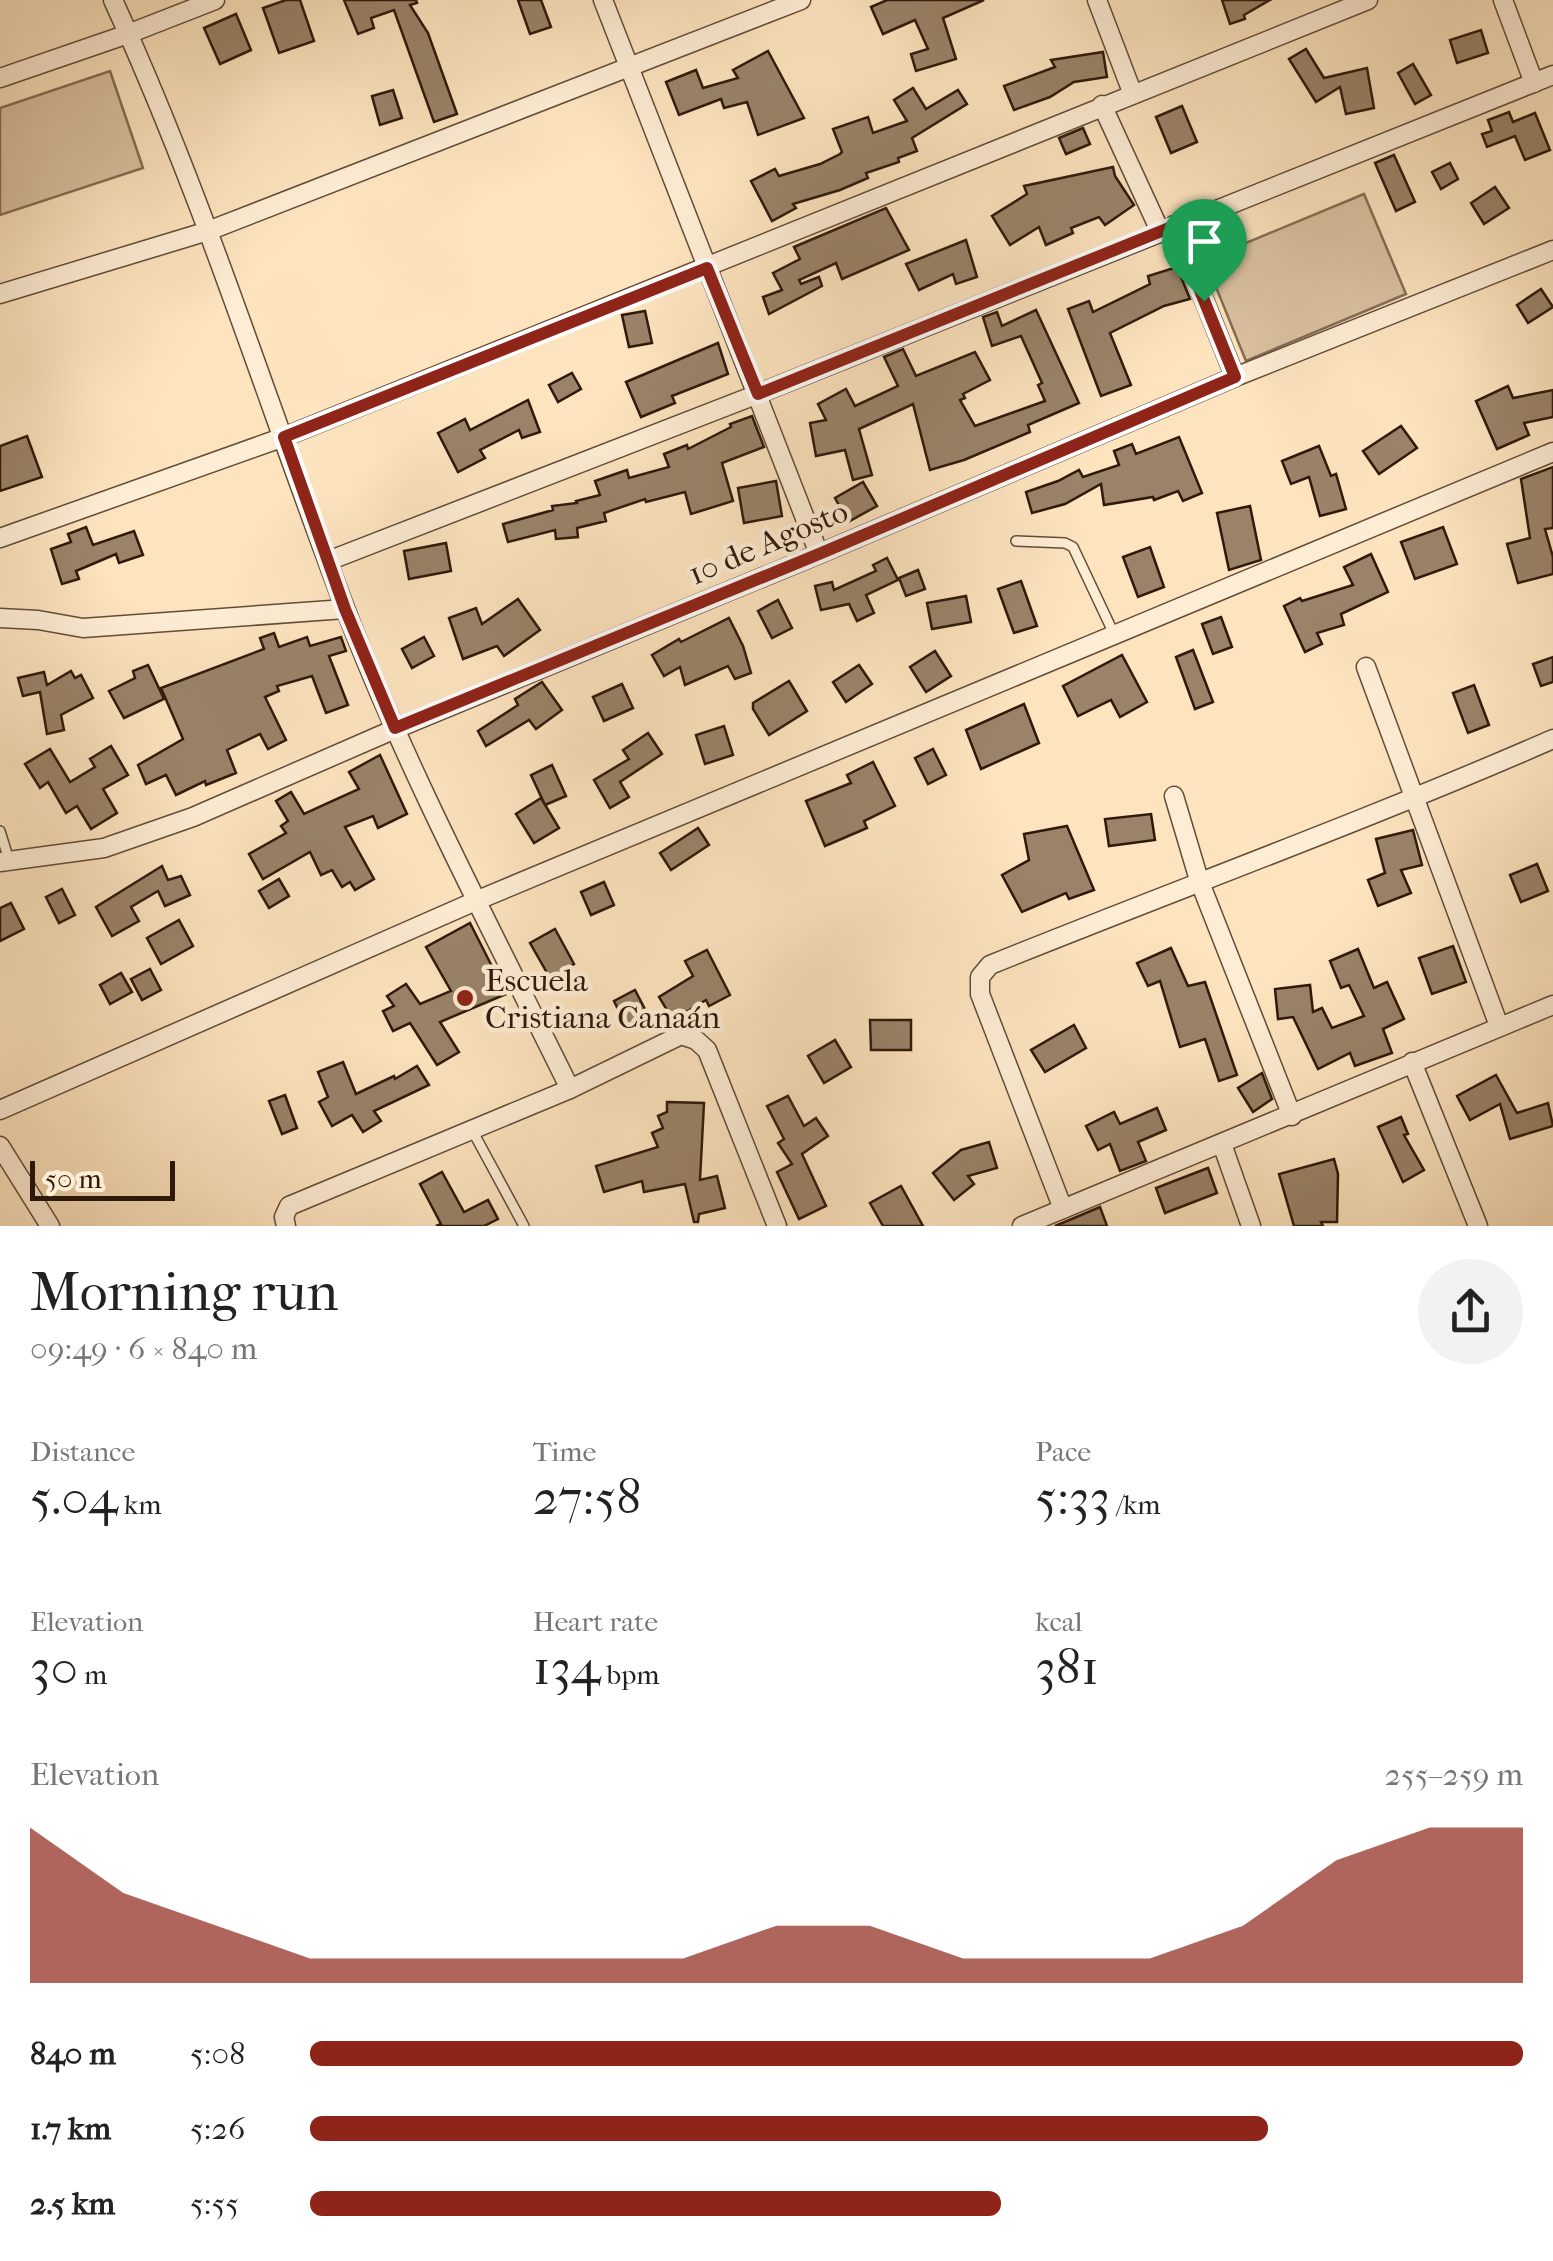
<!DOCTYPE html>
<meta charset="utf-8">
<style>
body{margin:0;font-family:"IM FELL French Canon",serif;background:#f2f2f2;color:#222;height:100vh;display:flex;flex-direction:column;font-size:38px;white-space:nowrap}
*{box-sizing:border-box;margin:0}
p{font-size:32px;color:#767676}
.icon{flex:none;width:55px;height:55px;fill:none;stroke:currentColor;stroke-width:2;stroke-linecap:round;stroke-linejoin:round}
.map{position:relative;height:1226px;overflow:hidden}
.sheet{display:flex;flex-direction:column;background:#fff;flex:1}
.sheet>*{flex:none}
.scale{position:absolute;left:30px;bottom:25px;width:145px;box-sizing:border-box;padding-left:10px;border:5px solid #2f190b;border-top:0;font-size:28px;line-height:35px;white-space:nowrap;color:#2f190b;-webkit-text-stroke:8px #feedd5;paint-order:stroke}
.pin{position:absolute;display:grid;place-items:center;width:85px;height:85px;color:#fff;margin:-102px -42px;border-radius:50% 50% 50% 0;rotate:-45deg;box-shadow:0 0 10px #0007}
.pin .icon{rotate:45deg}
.round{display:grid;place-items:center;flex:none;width:105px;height:105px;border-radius:52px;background:#f2f2f2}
.overview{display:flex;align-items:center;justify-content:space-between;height:170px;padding:0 30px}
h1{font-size:55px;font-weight:600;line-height:75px}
.stats{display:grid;grid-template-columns:repeat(3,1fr);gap:15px;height:170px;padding:10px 30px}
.stats div{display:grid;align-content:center}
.stats b{font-size:50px;font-weight:600}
.stats small{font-size:28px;font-weight:400}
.stats p{font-size:28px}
.chart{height:280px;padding:20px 30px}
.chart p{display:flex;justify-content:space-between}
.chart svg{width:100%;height:180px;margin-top:10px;fill:#8f2418;opacity:.7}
ul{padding:0 30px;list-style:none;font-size:32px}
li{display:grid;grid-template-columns:160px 120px 1fr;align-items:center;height:75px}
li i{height:25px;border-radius:12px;background:#8f2418}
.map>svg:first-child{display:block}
.green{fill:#dac1a0;stroke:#846d56;stroke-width:2.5}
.building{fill:#9a8369;stroke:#2f190b;stroke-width:2.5}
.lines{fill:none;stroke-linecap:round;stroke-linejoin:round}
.lane-casing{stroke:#624c38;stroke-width:12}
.street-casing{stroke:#624c38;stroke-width:21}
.lane{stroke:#feedd5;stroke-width:9}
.street{stroke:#feedd5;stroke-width:18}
.route-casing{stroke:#fff;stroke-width:20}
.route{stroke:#8f2418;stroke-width:12}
.poi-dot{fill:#8f2418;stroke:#feedd5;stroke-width:4}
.labels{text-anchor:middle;stroke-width:9;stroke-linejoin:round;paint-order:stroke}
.street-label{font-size:32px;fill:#2f190b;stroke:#feedd5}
.poi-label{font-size:32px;fill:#2f190b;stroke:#feedd5;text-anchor:start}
</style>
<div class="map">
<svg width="1553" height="1226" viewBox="0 0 1553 1226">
<rect width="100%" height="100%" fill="#fde4bf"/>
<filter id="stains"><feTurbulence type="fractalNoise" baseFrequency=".002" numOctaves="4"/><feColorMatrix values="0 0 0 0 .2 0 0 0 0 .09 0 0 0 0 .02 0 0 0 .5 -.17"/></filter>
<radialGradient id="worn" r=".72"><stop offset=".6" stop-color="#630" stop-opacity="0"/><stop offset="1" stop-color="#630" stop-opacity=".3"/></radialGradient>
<g class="green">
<polygon points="110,71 143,168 0,215 0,108"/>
<polygon points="1364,194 1406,294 1246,361 1205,260"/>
</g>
<g class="building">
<polygon points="286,0 300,0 314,41 279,53 263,8"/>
<polygon points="344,0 416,0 417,3 410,5 428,33 457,114 434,122 394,10 371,18 374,28 358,34"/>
<polygon points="518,0 541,0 551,27 530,34"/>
<polygon points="887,0 984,0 943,18 956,59 916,71 911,54 928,49 915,20 883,34 871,7"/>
<polygon points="1222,0 1270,0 1244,15 1245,19 1230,24"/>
<polygon points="236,14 251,50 220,64 204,28"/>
<polygon points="1481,30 1488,53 1457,63 1450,40"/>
<polygon points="1306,49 1324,78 1367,68 1374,108 1346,114 1340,87 1316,102 1289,59"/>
<polygon points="768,51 804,118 758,135 747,102 724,108 721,99 679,115 666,82 696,70 703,88 738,78 733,70"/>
<polygon points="1103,52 1107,77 1074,82 1050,97 1014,110 1004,86 1055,67 1051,60"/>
<polygon points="1413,64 1431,95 1415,104 1398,73"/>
<polygon points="913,88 926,109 958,90 967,104 912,138 917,151 898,158 899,162 866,173 868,178 840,190 793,204 796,208 772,221 751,181 775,169 779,176 820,164 840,154 842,152 833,129 868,117 873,133 907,121 894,100"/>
<polygon points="393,90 402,118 380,125 372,96"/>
<polygon points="1182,106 1197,142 1171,153 1156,117"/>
<polygon points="1509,112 1513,122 1535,113 1550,150 1525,160 1515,136 1487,147 1482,134 1492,131 1488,120"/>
<polygon points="1083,128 1090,144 1066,154 1059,138"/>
<polygon points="1394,155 1415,202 1396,211 1375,163"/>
<polygon points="1450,163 1458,179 1441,189 1432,172"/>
<polygon points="1113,167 1115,176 1134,205 1105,225 1099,217 1071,228 1073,233 1046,245 1039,227 1010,245 992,216 1027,194 1024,186"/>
<polygon points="1495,187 1509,208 1484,224 1471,203"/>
<polygon points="886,208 909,250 842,279 836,263 799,280 801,284 819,277 822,286 769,314 763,297 782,290 773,273 800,259 794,247"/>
<polygon points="966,240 977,277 956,284 953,274 919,290 906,264"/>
<polygon points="1177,267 1190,299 1164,306 1110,333 1131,385 1101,396 1068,309 1089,301 1093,312 1150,284 1148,276"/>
<polygon points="1541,289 1553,307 1528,323 1517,305"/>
<polygon points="1036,310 1079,403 1028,425 1030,432 964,460 930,470 913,404 859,429 872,475 853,480 845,450 816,456 810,423 826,420 818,404 846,389 855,406 898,386 884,357 903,349 916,376 975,352 990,380 963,394 965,398 960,400 975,426 1045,401 1038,385 1042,383 1021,336 992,346 983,317 997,312 1002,326"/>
<polygon points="645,311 652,343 629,347 622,315"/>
<polygon points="718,343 728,374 672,396 675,403 641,417 626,382"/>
<polygon points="572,373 581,389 558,402 549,385"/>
<polygon points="1508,386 1513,398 1553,390 1553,417 1524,423 1529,435 1497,449 1476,401"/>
<polygon points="528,400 540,432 522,438 519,430 480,450 485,458 458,472 438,433 465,419 470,430"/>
<polygon points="752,416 764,447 722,463 733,501 691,514 685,492 646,502 645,499 604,513 606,521 577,528 578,537 556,539 555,530 508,542 503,524 553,510 552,506 577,503 576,501 600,495 595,481 627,470 629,478 669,467 664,454 687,445 688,449 731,427 730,424"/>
<polygon points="1401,426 1417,448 1379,474 1363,451"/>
<polygon points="27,436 42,477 0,491 0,446"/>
<polygon points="1179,437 1202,493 1183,501 1178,491 1154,500 1153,497 1104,505 1101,484 1065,504 1032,513 1026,492 1058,481 1079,470 1083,477 1119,465 1114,451 1132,444 1136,454"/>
<polygon points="1319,446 1331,476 1336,474 1346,509 1320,516 1309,477 1291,484 1282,461"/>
<polygon points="1553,467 1553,528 1545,529 1553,557 1553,574 1518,583 1507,544 1530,538 1521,479"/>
<polygon points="776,481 782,516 744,523 738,488"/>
<polygon points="863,482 877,506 848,522 835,498"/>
<polygon points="1250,506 1261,560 1229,570 1217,513"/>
<polygon points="86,527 93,545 134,531 143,555 119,563 116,554 76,571 79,579 62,584 51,549 71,542 68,534"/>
<polygon points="1443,527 1457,564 1415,579 1401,542"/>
<polygon points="446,543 451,571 409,579 404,551"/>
<polygon points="1150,547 1164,587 1138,597 1123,557"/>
<polygon points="1371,554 1388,592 1341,614 1344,625 1317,633 1322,644 1305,652 1284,606 1300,598 1302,601 1353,585 1344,567"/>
<polygon points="887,558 898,580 866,595 874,613 857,621 849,604 821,610 815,586 832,582 834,590 876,571 873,565"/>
<polygon points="918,570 925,589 906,596 899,578"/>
<polygon points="1021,581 1037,626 1014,633 998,589"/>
<polygon points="966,596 971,622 932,629 927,603"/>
<polygon points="518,599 540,630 504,656 497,646 463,659 449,618 476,608 482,624"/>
<polygon points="778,600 792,628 772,638 758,611"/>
<polygon points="1221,617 1232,647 1213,654 1202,624"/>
<polygon points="729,618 743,646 751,673 735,679 728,666 685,685 680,667 664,676 652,655 679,639 681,642"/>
<polygon points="274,633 279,647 307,637 310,646 341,637 346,651 329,656 348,705 326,713 312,676 277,686 279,691 265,697 286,740 268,749 260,734 227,750 236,773 206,785 205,781 176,795 166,775 146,784 138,765 183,739 161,688 264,649 260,638"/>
<polygon points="424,637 434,656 412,668 402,649"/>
<polygon points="1193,650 1213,702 1195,709 1176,657"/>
<polygon points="935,651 951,676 926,692 910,667"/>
<polygon points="1122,655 1147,702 1120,717 1111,700 1078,716 1063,686"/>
<polygon points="1553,657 1553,682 1541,686 1533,664"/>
<polygon points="148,665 164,699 124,718 109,691 135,678 133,671"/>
<polygon points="859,665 872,684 846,702 833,682"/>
<polygon points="71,671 75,678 81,675 93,698 61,715 64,730 47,734 40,692 23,696 18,678 44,672 47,685"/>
<polygon points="789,681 807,711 769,735 753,709 753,703"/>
<polygon points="542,682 562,710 536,729 529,720 486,746 478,731 518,705 515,699"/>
<polygon points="622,684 633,708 604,721 593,697"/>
<polygon points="1474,685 1489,725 1468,733 1453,693"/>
<polygon points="1024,704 1039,743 981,769 966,730"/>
<polygon points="724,726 733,755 705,764 696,735"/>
<polygon points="648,733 662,754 620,782 629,797 610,808 594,780 629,759 623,750"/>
<polygon points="111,746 128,775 103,789 117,813 91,829 77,806 66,813 48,782 40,788 25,764 50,749 70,782 95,767 90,759"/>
<polygon points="933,749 946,775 928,784 915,758"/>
<polygon points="380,755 407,814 378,828 373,816 345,827 374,879 355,890 350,882 342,887 332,870 321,875 310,852 263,879 249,854 286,833 281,826 288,821 276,801 291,792 304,814 359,789 349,772"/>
<polygon points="873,762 895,806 864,821 867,828 825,846 806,801 851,783 847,775"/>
<polygon points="552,765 566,796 545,805 531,775"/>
<polygon points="541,798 559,828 534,843 516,814"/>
<polygon points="1151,814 1155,840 1109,846 1105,819"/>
<polygon points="1067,826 1094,890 1069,899 1066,893 1022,912 1002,875 1029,860 1024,834"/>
<polygon points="698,828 709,845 671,870 660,853"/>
<polygon points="1413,830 1422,865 1401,870 1411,893 1378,906 1368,880 1385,873 1376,839"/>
<polygon points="1537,864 1548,891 1521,902 1510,875"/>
<polygon points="162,866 168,880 181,876 190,895 165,906 158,891 131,907 139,921 112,936 96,907"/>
<polygon points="279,879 289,896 269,908 259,891"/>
<polygon points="604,882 614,905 591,915 581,892"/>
<polygon points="62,889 75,915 59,923 46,897"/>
<polygon points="11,903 24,929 0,941 0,908"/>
<polygon points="179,920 193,946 161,964 147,938"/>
<polygon points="470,923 506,994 440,1022 459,1052 437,1065 410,1023 393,1031 383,1011 394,1006 387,996 406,984 420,1004 451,991 426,947"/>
<polygon points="555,929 574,964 550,978 530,943"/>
<polygon points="1453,946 1466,982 1432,994 1419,958"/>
<polygon points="1171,948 1188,986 1205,982 1237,1075 1219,1081 1205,1039 1180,1047 1160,981 1148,986 1137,963"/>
<polygon points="1358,949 1374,988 1387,982 1404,1019 1383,1029 1392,1053 1355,1066 1350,1053 1318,1069 1293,1017 1278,1019 1275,989 1310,985 1313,1012 1322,1008 1332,1028 1364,1016 1349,985 1341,988 1330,961"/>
<polygon points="707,950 730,995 709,1006 706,1000 673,1020 659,997 693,976 685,961"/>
<polygon points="150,969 161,990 142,1000 131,979"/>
<polygon points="121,973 132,992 110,1004 100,985"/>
<polygon points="635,990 649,1017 627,1028 614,1001"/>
<polygon points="870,1020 911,1020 911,1050 871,1050"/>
<polygon points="1074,1025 1086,1048 1045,1072 1031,1050"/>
<polygon points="835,1040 851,1067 824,1083 808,1056"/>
<polygon points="343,1062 356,1094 394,1076 395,1079 417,1066 429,1085 374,1111 381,1121 363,1132 352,1115 332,1126 319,1102 328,1097 318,1072"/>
<polygon points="1262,1073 1272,1099 1253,1112 1238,1088"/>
<polygon points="1496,1075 1517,1113 1548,1103 1553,1126 1510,1139 1500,1104 1470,1120 1457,1096"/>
<polygon points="285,1095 297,1128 282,1134 269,1101"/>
<polygon points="788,1096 804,1126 816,1118 828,1136 802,1154 826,1206 799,1219 777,1172 792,1164 778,1143 784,1139 767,1106"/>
<polygon points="667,1102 704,1103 700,1180 717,1176 725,1208 699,1214 698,1222 694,1222 685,1184 644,1192 642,1181 604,1192 596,1166 658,1147 652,1133 663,1128 658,1116 667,1112"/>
<polygon points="1157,1108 1166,1130 1138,1142 1146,1161 1120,1171 1110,1144 1098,1150 1086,1126 1114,1112 1120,1124"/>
<polygon points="1401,1117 1408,1134 1404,1135 1424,1170 1403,1182 1378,1127"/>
<polygon points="989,1142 997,1168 968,1176 974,1184 954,1200 933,1173 961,1150"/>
<polygon points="1334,1159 1338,1174 1337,1222 1321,1222 1323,1226 1294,1226 1279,1174"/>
<polygon points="1208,1168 1217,1193 1165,1213 1156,1188"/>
<polygon points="442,1172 464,1212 488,1200 498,1219 484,1226 436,1226 441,1224 420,1184"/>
<polygon points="901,1186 923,1226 883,1226 870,1203"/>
<polygon points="1100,1207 1107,1226 1055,1226 1067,1221"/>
</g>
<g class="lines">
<defs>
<g id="lane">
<polyline points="1016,541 1065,543 1073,547 1114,634"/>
<polyline points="0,831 9,860"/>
<polyline points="472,1130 524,1226"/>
</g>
<g id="street">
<path d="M113,0c91,198 155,406 232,608 63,165 147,322 225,481"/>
<polyline points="603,0 819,554"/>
<polyline points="1097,0 1132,92"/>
<polyline points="1503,0 1534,83"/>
<polyline points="0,78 128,34 215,0"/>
<polyline points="1102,105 1160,231"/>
<polyline points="1174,225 1235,377"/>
<polyline points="0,294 208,231 801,0"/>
<polyline points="0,538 284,437 1368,0"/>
<polyline points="328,561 758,394 1553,75"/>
<polyline points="0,618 38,620 83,628 345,609"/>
<polyline points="1366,667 1499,1026"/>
<polyline points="1174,796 1199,880 1292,1116"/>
<polyline points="0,862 104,848 193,817 395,729 819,554 1235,377 1553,250"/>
<polyline points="1412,1062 1478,1226"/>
<polyline points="0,1110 478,900 1553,452"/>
<polyline points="1222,1144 1251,1226"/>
<polyline points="0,1146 50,1226"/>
<path d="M1063,1209l-83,-215v-17l10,-12c188,-76 378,-145 563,-226"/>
<polyline points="286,1226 284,1217 289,1206 570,1089 681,1035 696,1040 707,1050 777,1226"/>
<polyline points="1022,1226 1553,1005"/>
</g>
</defs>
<use href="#lane" class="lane-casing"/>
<use href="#street" class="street-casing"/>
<use href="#lane" class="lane"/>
<use href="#street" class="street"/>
</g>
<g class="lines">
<defs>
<polygon id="route" points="1174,226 1235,377 819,554 395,728 345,609 284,437 707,268 758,394"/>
</defs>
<use href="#route" class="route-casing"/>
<use href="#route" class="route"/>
</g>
<circle class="poi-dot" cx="465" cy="998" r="10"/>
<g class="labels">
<g class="street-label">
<text transform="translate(768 542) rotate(-23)" y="11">10 de Agosto</text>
</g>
<g class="poi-label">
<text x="485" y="991">Escuela<tspan x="485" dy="37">Cristiana Canaán</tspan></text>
</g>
</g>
<rect width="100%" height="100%" filter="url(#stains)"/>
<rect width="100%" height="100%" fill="url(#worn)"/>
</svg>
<div class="scale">50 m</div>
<div class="pin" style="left:1204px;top:301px;background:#1e9e55"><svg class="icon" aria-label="arrive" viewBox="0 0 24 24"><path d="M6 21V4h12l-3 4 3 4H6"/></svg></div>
</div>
<section class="sheet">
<div class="overview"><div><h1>Morning run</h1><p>09:49 · 6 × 840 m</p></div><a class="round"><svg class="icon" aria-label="share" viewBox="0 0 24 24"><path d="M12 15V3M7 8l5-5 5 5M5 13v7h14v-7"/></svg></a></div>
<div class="stats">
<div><p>Distance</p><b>5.04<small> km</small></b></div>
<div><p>Time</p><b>27:58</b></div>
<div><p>Pace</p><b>5:33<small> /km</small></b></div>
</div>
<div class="stats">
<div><p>Elevation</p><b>30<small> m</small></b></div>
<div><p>Heart rate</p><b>134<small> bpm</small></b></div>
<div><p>kcal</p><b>381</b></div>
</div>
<div class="chart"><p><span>Elevation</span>255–259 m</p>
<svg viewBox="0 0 160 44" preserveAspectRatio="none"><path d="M0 44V6L10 22L20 30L30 38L40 38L50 38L60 38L70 38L80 30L90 30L100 38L110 38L120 38L130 30L140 14L150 6L160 6V44z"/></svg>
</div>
<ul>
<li><b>840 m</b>5:08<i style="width:100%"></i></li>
<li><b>1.7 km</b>5:26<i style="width:79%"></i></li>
<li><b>2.5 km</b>5:55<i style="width:57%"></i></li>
</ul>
</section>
